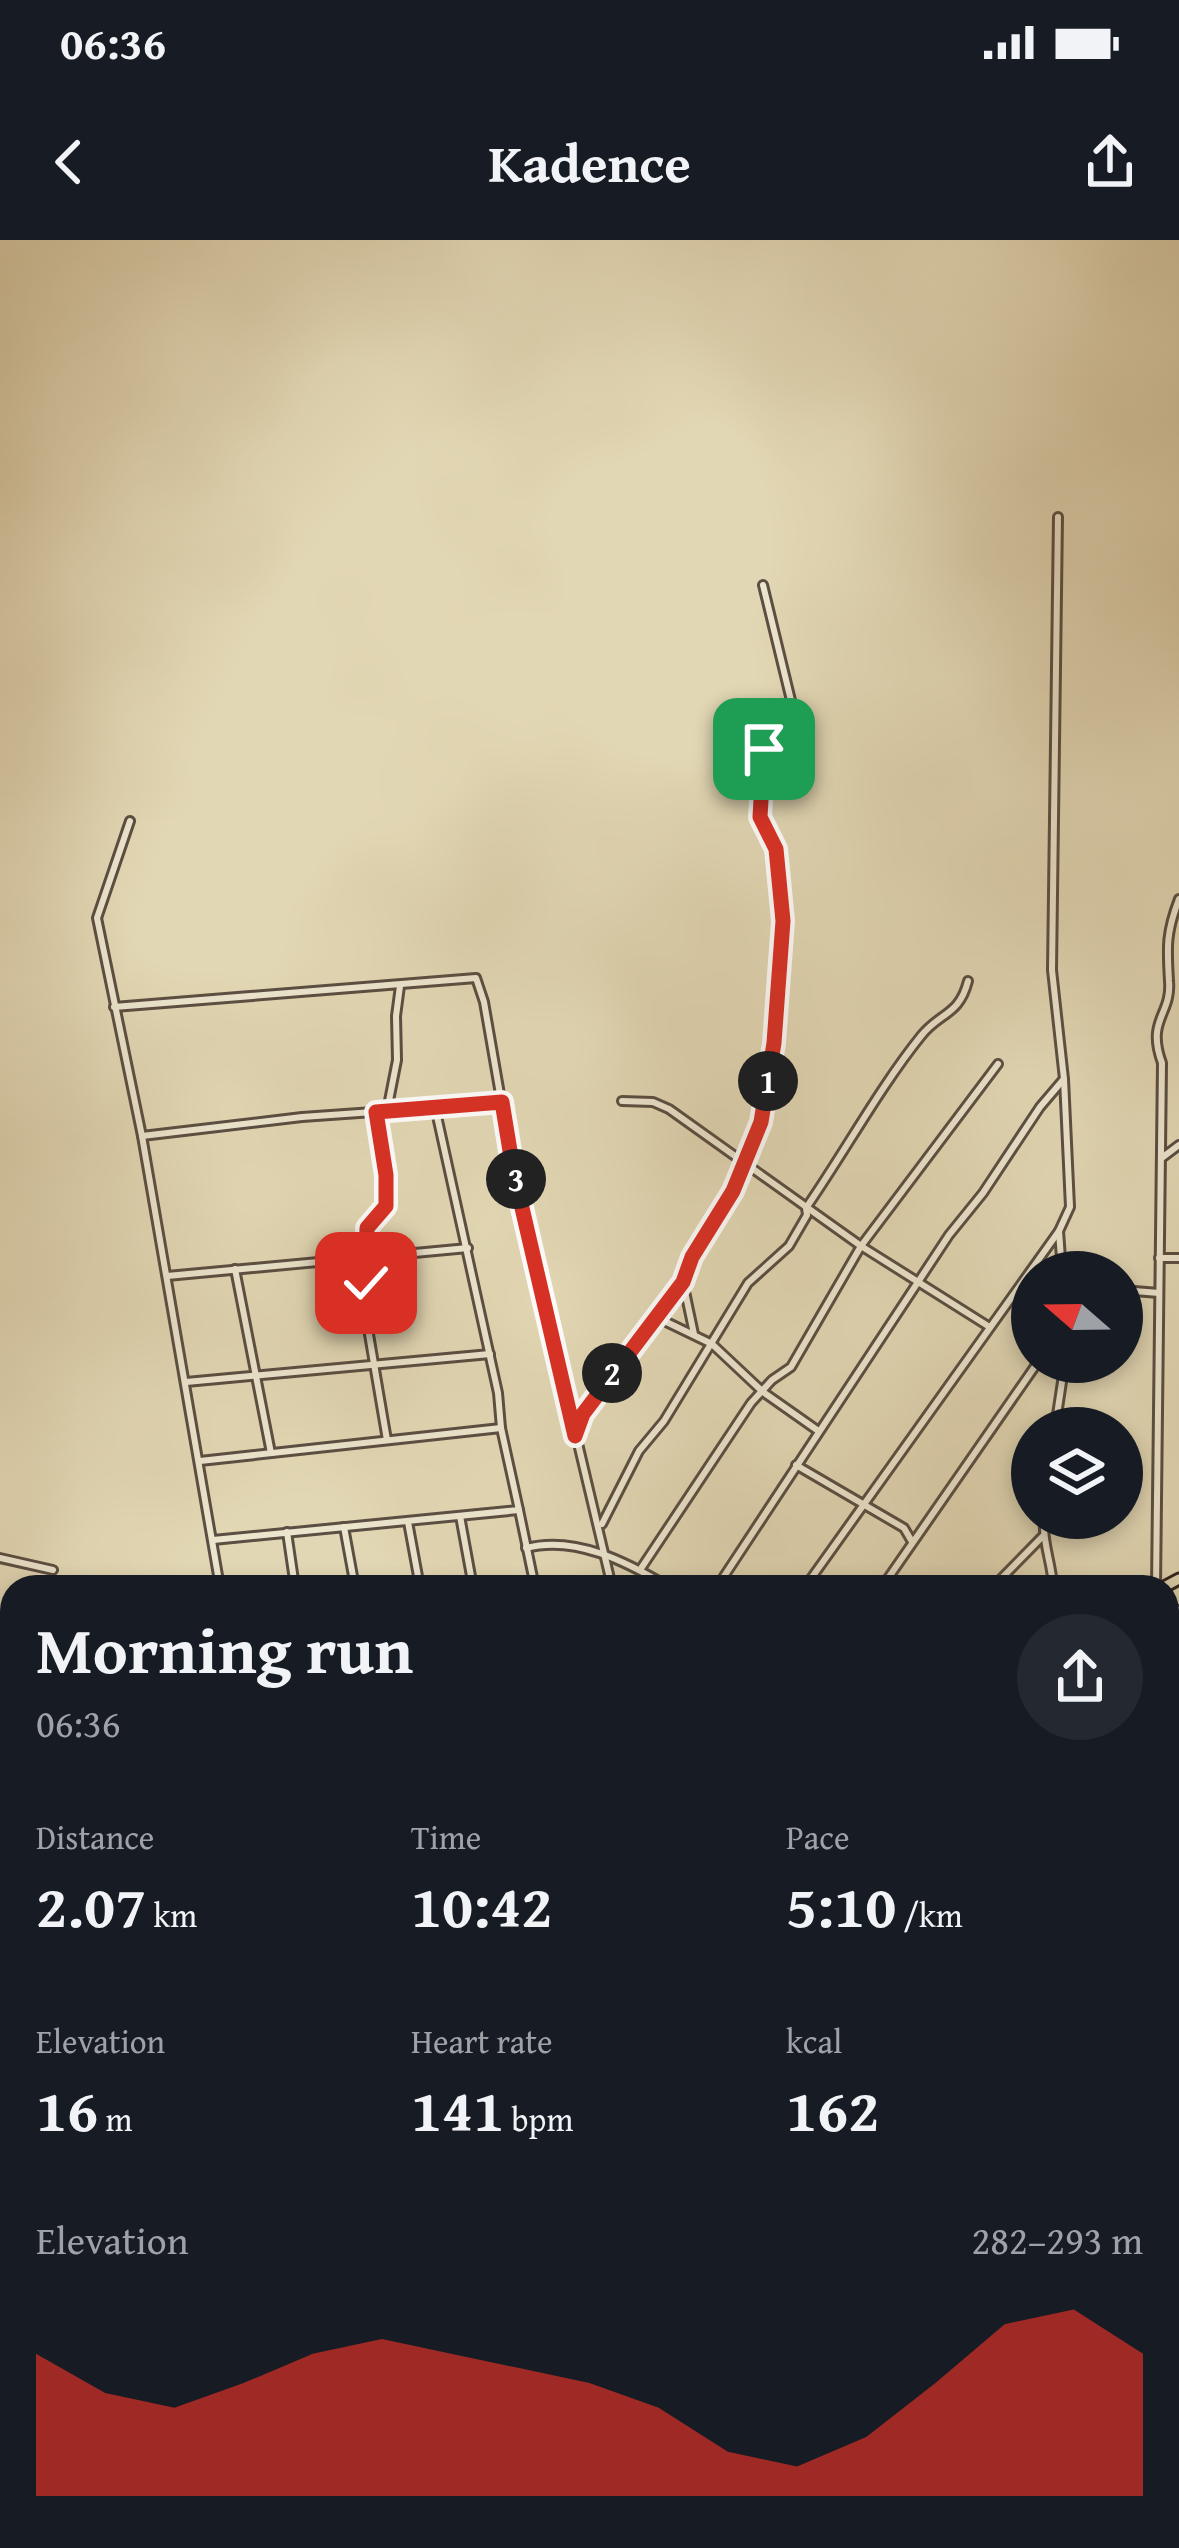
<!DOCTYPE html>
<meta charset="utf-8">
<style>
body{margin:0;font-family:"Gentium Book Plus",serif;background:#242831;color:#f1f3f6;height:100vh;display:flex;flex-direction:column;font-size:45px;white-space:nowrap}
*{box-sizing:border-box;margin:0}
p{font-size:39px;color:#9ea1a6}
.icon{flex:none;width:66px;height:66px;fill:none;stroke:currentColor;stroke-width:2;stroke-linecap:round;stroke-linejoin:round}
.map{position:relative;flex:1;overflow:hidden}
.drawer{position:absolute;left:0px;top:1335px;width:1179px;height:975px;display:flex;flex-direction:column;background:#171b24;border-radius:36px 36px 0 0;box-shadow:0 6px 18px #0003}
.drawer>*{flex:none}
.needle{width:78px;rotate:290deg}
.buttons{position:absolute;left:1011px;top:1011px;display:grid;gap:24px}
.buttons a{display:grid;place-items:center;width:132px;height:132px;border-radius:50%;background:#171b24;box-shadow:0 6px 18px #0003;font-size:60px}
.pin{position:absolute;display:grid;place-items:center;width:102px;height:102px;color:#fff;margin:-51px;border-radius:24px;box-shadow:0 6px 18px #0006}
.km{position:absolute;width:60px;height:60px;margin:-30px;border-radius:50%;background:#222;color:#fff;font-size:33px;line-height:60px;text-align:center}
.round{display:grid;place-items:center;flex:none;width:126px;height:126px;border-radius:63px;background:#242831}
.headline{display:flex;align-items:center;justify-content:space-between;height:204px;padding:0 36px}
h1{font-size:66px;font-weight:600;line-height:90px}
.stats{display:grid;grid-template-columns:repeat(3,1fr);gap:18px;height:204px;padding:12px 36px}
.stats div{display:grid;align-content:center}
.stats b{font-size:60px;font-weight:600}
.stats small{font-size:33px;font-weight:400}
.stats p{font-size:33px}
.chart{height:336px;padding:24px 36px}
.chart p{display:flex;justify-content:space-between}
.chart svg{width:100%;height:216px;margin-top:12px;fill:#d93025;opacity:.7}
.status{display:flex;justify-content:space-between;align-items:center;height:84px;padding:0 60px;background:#171b24;direction:ltr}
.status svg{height:33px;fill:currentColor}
header{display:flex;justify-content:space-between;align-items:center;height:156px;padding:0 36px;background:#171b24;font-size:54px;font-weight:600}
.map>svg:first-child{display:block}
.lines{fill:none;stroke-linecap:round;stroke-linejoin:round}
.minor-casing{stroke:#5b4e42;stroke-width:12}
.major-casing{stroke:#2e211c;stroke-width:15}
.minor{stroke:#ece5ce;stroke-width:6}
.major{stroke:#e2d7b4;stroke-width:9}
.route-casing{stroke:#fff;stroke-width:24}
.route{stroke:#d93025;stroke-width:15}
</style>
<div class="status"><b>06:36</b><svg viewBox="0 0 49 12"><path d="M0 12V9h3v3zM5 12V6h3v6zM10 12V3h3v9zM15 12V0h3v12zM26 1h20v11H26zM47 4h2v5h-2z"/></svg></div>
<header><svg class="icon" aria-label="back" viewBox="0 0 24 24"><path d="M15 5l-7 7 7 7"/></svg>Kadence<svg class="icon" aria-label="share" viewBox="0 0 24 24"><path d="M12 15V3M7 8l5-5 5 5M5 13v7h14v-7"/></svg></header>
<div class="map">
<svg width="1179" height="2308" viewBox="0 0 1179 2308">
<rect width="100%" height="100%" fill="#e2d7b4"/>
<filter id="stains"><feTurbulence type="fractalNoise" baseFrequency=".00167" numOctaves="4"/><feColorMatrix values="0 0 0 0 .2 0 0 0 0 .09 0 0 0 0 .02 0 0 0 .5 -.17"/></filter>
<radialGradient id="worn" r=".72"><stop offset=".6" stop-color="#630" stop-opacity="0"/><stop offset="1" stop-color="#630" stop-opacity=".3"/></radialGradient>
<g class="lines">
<defs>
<g id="minor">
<polyline points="1058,277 1052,730 1064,839 1070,967 1059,991 1062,1032"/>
<polyline points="130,581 97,678 142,896 220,1347"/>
<polyline points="114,767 476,738 484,762 513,929 612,1347"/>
<polyline points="622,861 653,862 669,869 861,1006 988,1086"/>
<polyline points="387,871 397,820 396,776 400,746"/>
<polyline points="376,872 386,936 385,966 367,989 364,1065 387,1200"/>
<polyline points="142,896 302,877 502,863"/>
<polyline points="1163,917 1179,905"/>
<polyline points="1159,1018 1179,1018"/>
<polyline points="235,1029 271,1213"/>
<polyline points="167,1036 468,1008"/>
<polyline points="683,1042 694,1094"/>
<polyline points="1122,1050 1159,1053"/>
<polyline points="654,1076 712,1104 763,1152 817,1190"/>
<polyline points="186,1142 490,1114"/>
<polyline points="1055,1188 1065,1122"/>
<polyline points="576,1193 583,1174 683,1042 692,1017 733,951 761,882 774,803 783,681 777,609 761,577 764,509 796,481 763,345"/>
<polyline points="200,1221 501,1188"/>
<polyline points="796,1225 904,1288 911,1300"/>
<polyline points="519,1270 535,1347"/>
<polyline points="460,1276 473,1347"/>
<path d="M1044,1278c-2,24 8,45 9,69"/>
<polyline points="408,1282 420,1347"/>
<path d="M602,1284l37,-73 25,-30 84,-138 41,-37 18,-31 -1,-7c38,-55 74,-121 115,-172 19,-24 38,-20 47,-55"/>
<polyline points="344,1287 355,1347"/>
<polyline points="287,1292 295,1347"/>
<polyline points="213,1300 519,1270 501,1188 498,1153 435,867"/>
<path d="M526,1308c49,-13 101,14 143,39"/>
<polyline points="0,1318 53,1330"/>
<polyline points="640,1330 751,1163 772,1140 791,1127 861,1006 998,824"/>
<polyline points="717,1347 949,995 983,953 1040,867 1063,840"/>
<polyline points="805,1347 1059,991"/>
<polyline points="882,1347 1038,1122"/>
<polyline points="993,1347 1043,1296"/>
<path d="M1156,1347l6,-524c-16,-44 10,-48 7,-82 -2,-34 -3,-48 10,-82"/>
<polyline points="1167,1380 1179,1370"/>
<polyline points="0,1497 4,1486"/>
<polyline points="0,1593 12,1597"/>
<polyline points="0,1645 12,1603"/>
<polyline points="1167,1657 1179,1642"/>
<polyline points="0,1675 12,1680"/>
<polyline points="0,1782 12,1744"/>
<polyline points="1167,1878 1179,1869"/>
<polyline points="0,1927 12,1879"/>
<polyline points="0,1958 12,1962"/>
<polyline points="0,2024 12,2006"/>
<polyline points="1167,2083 1179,2026"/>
<polyline points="1167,2084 1179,2086"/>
<polyline points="0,2101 12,2088"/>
<polyline points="0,2175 11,2144"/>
<polyline points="1167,2185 1179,2191"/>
<polyline points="1167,2237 1179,2215"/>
<polyline points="0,2278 12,2244"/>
<polyline points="188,2298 220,2308"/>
<polyline points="603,2298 653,2308"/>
<polyline points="686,2298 728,2308"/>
<polyline points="784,2298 824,2308"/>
<polyline points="1047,2298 1099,2308"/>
<polyline points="1092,2305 1106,2298"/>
<polyline points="43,2308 47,2298"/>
<polyline points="384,2308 385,2298"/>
<polyline points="873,2308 876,2298"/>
<polyline points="1015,2308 1018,2298"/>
<polyline points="1144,2308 1146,2298"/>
<polyline points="1151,2308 1153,2308"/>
</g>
<g id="major">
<polyline points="1164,1347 1179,1339"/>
<polyline points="0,2140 12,2144"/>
<polyline points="441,2298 444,2306 453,2308"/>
<polyline points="234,2308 247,2298"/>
</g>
</defs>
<use href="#minor" class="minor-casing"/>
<use href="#major" class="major-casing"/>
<use href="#minor" class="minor"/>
<use href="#major" class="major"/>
</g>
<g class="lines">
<defs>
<polyline id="route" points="366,1043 367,988 386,966 386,935 376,872 502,862 513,929 575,1196 583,1174 683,1042 692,1017 733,951 761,882 774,803 783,681 776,609 760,577 764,509"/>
</defs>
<use href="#route" class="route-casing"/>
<use href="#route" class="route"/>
</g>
<rect width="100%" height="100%" filter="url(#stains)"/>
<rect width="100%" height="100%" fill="url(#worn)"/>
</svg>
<div class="buttons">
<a><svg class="needle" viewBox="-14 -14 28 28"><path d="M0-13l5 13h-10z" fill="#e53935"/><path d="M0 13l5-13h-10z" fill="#9ea1a6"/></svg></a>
<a><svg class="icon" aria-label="layers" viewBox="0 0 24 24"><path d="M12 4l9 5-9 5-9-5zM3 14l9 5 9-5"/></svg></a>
</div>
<div class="pin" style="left:764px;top:509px;background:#1e9e55"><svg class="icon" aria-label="arrive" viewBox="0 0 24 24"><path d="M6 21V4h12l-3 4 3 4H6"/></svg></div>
<div class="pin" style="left:366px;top:1043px;background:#d93025"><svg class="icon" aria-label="check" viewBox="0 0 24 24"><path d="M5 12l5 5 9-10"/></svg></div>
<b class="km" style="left:768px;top:841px">1</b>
<b class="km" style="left:612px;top:1133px">2</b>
<b class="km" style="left:516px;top:939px">3</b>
<section class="drawer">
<div class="headline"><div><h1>Morning run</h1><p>06:36</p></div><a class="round"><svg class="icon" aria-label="share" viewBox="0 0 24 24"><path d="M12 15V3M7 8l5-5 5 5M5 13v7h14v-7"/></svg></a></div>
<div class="stats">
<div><p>Distance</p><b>2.07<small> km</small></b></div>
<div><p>Time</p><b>10:42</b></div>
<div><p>Pace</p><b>5:10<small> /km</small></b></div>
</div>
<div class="stats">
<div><p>Elevation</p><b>16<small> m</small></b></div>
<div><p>Heart rate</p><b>141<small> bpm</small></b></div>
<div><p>kcal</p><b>162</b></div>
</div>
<div class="chart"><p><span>Elevation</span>282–293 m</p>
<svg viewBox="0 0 160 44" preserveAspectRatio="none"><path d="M0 44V15L10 23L20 26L30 21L40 15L50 12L60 15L70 18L80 21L90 26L100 35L110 38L120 32L130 21L140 9L150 6L160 15V44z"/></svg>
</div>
</section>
</div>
